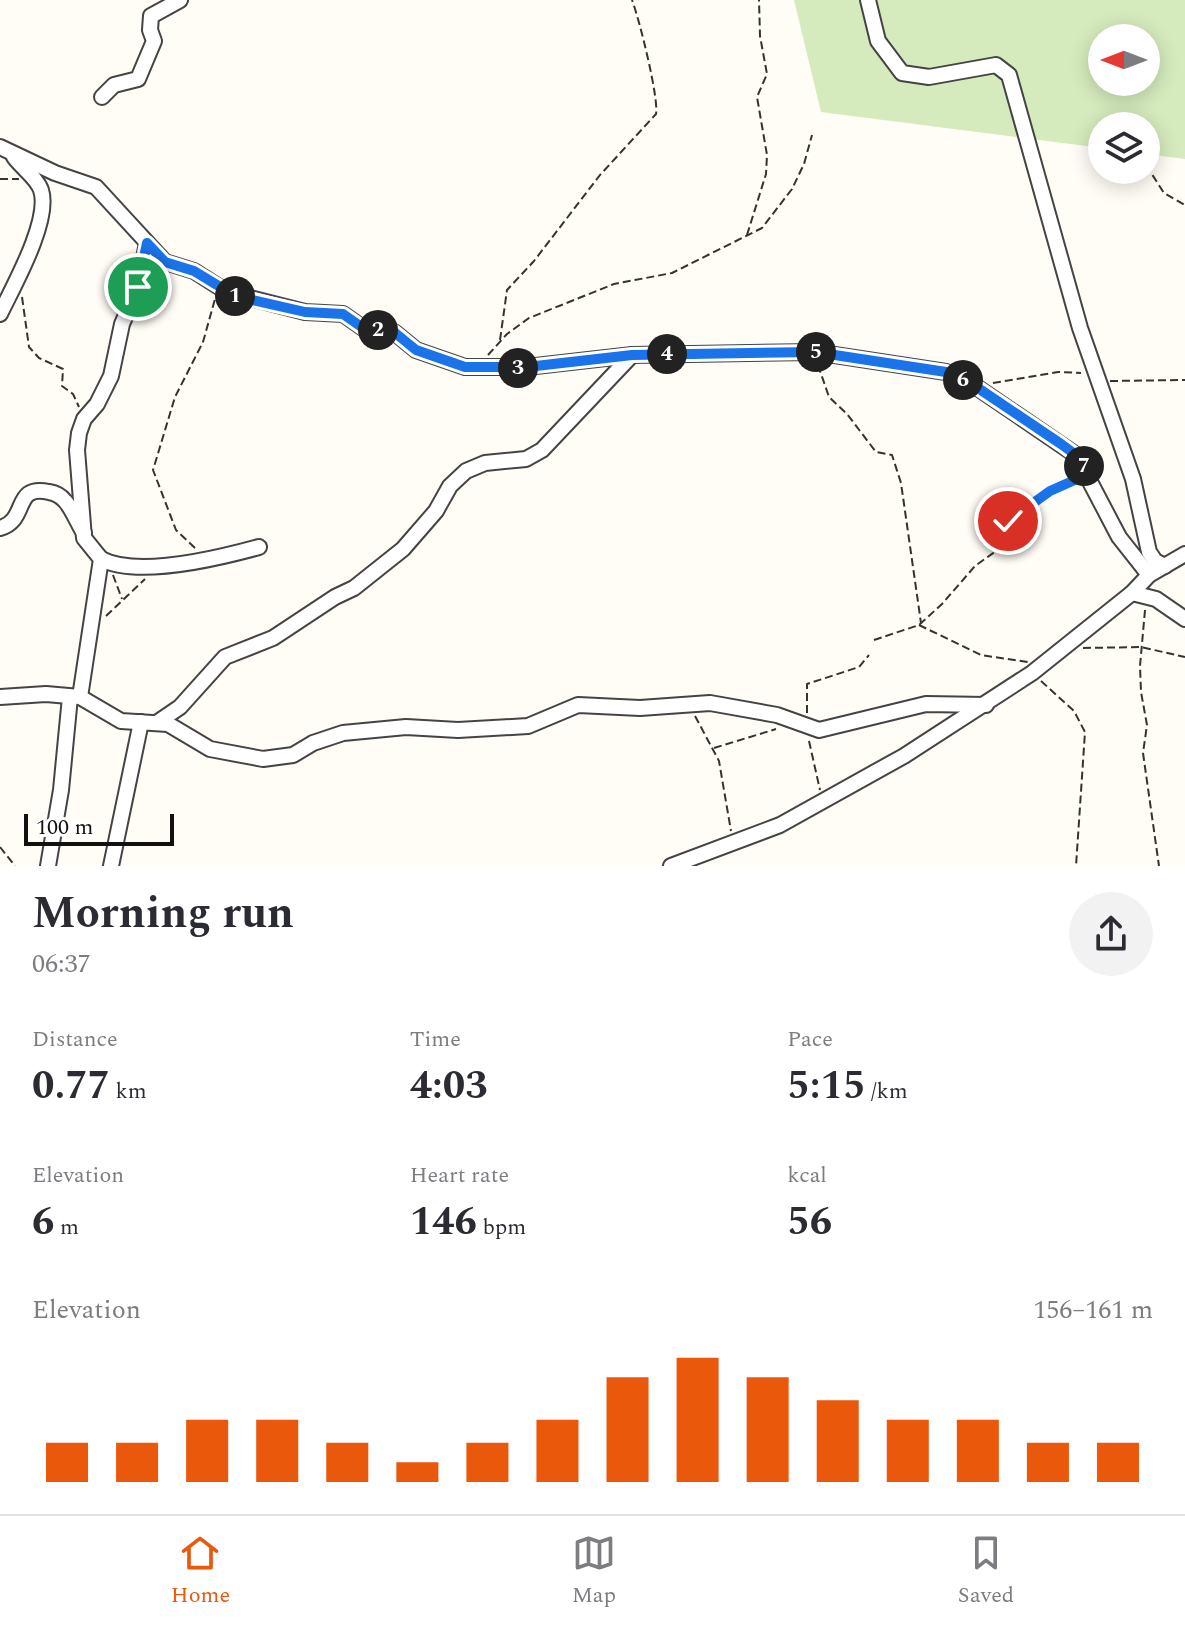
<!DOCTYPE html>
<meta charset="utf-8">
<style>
body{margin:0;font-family:Spectral,serif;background:#f2f2f3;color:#2b2b33;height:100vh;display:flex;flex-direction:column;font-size:30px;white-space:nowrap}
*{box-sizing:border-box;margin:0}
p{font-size:26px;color:#7c7c81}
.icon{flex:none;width:44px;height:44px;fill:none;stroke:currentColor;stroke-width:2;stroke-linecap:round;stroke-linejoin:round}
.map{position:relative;height:866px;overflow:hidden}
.side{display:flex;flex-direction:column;background:#fff;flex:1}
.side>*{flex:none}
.needle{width:52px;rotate:270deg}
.fabs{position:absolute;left:1088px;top:24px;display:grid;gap:16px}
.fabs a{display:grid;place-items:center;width:72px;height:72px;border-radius:50%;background:#fff;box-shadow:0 4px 20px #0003;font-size:40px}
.scale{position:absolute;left:24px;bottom:20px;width:150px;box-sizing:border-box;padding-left:8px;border:4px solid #111;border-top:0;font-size:22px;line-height:28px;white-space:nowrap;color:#111;-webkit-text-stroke:6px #fff;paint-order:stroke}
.pin{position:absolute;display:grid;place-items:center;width:68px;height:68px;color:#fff;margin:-34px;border:4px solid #fff;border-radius:50%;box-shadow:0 2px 8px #0007}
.km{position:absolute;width:40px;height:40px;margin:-20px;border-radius:50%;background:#222;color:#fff;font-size:22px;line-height:40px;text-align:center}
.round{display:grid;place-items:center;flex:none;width:84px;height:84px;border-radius:42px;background:#f2f2f3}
.head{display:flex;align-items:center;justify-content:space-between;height:136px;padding:0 32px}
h1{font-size:44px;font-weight:700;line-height:60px}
.stats{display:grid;grid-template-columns:repeat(3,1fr);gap:12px;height:136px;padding:8px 32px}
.stats div{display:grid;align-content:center}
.stats b{font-size:40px;font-weight:700}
.stats small{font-size:22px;font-weight:400}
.stats p{font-size:22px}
.chart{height:224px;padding:16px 32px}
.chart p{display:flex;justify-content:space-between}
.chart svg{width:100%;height:144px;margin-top:8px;stroke:#ea580c;stroke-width:6}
.dock{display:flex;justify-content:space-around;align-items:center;height:112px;border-top:2px solid #e1e1e2;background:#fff;font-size:22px;color:#7c7c81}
.dock a{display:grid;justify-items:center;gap:4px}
.dock .active{color:#ea580c}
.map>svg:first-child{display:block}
.green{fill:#d5ebbd;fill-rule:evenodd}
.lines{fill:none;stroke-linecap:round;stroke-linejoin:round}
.minor-casing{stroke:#444;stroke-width:18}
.path{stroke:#333;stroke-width:2;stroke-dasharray:8 4;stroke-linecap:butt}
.minor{stroke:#fff;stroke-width:14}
.route-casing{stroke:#fff;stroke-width:16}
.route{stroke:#1a73e8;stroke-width:10}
</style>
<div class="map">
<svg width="1185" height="866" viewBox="0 0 1185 866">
<rect width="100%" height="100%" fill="#fffdf5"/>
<path class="green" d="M794,0h391v159l-39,-5v-28h-44v22l-281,-36zM1102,38h44v44h-44z"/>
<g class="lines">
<defs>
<g id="minor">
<polyline points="868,0 878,41 902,73 929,77 996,65 1009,75 1080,328 1133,479 1149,552 1155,561 1165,566"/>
<polyline points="102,97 114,85 138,79 154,41 150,30 151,16 180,0"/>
<polyline points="0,147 55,173 96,187 165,262 194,271 227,292 305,312 343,314 363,328 394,332 416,350 465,367 527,367 632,355 815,352 946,372 975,386 1076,455 1119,537 1149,575"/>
<path d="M0,314c13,-27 51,-94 41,-124 -4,-12 -19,-22 -27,-33"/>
<path d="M0,528c29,-8 12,-44 49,-36 6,1 12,4 16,9 7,7 13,23 19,32"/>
<path d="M101,559c37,19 118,-1 158,-12"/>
<polyline points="1132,593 1156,599 1185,619"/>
<polyline points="0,697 46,694 80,697 121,721 168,724 210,749 263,759 293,755 313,743 343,733 406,727 458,730 528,726 578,705 640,708 710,703 777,715 819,730 926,704 986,705"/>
<polyline points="80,697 101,559 84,538 77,450 79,433 84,419 97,404 111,376 122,324 138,287 147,243"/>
<polyline points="158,722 180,707 225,657 273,638 335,597 354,588 403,549 436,511 450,486 466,471 485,463 526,459 542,450 632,355"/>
<polyline points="48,866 61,790 70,697"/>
<polyline points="111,866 141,722"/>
<polyline points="671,866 780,825 904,756 1032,673 1132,593 1149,575 1185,554"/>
</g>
</defs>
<use href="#minor" class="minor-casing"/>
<g class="path">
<polyline points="1104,124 1115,126"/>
<polyline points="1146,165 1164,193 1185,205"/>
<polyline points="0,179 19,179"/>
<polyline points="747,235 766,174 767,155 757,97 767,74 760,36 759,0"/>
<polyline points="22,297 29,347 39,358 63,369 62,386 73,394 79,407"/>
<path d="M500,340l7,-50 27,-29 66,-86 56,-61c3,-16 -17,-96 -24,-114"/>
<polyline points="488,355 507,334 529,318 614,284 672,273 762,228 792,189 804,164 812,135"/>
<polyline points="818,365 829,397 847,414 876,452 892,455 901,483 921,623"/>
<polyline points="1110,381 1185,380"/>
<polyline points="993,383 1058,372 1081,373"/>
<polyline points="195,548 176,530 153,470 175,397 203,342 215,299"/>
<polyline points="113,575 122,599"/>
<polyline points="1145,610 1140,666 1141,692 1147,725 1143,753 1159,866"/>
<polyline points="106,616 145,579"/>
<polyline points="919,625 981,655 1028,662"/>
<polyline points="874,640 919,625 942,604 975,566 996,551 1008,521 1050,491 1076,480"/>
<polyline points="1083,648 1141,647 1185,657"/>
<polyline points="1041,681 1074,711 1085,732 1076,866"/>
<polyline points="807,713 807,684 859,667 869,655"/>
<polyline points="695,716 719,761 731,831"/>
<polyline points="809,741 820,790"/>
<polyline points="714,748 776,729"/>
<polyline points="0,847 15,866"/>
</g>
<use href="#minor" class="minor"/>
</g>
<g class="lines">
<defs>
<polyline id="route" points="138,287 147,243 165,262 194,271 235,296 305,312 343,314 363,328 394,332 416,350 465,367 527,367 632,355 815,352 946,372 975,386 1061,444 1076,455 1087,471 1077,479 1050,491 1008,521"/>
</defs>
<use href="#route" class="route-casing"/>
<use href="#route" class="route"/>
</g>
</svg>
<div class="fabs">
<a><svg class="needle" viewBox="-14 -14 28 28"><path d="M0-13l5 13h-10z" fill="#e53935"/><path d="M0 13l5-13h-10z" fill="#7c7c81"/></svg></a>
<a><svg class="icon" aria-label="layers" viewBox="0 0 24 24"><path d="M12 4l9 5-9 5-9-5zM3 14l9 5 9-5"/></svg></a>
</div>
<div class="scale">100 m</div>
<div class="pin" style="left:138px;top:287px;background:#1e9e55"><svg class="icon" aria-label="arrive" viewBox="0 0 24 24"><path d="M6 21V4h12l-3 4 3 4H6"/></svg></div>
<div class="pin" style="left:1008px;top:521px;background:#d93025"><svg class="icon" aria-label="check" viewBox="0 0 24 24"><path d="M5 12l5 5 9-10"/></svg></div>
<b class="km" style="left:235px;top:296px">1</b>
<b class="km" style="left:378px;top:330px">2</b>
<b class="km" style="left:518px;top:368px">3</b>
<b class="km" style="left:667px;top:354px">4</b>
<b class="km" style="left:816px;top:352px">5</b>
<b class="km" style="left:963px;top:380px">6</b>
<b class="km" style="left:1084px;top:466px">7</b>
</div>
<section class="side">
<div class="head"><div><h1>Morning run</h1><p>06:37</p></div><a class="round"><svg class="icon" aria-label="share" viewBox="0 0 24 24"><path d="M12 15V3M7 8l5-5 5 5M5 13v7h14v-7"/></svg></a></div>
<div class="stats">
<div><p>Distance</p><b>0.77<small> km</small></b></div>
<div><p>Time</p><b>4:03</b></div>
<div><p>Pace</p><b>5:15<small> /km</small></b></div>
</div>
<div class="stats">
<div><p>Elevation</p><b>6<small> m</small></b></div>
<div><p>Heart rate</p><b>146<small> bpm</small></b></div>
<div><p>kcal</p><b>56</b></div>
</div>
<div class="chart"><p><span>Elevation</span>156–161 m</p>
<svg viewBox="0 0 160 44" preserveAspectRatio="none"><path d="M5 44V32M15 44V32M25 44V25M35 44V25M45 44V32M55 44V38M65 44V32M75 44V25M85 44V12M95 44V6M105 44V12M115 44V19M125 44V25M135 44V25M145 44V32M155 44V32"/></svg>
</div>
</section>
<nav class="dock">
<a class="active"><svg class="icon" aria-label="home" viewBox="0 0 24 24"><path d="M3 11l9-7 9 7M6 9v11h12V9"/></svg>Home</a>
<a><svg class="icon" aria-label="map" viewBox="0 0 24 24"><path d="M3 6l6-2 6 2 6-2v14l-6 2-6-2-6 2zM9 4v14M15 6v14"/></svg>Map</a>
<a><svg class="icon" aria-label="saved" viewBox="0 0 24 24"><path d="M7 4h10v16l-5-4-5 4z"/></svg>Saved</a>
</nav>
